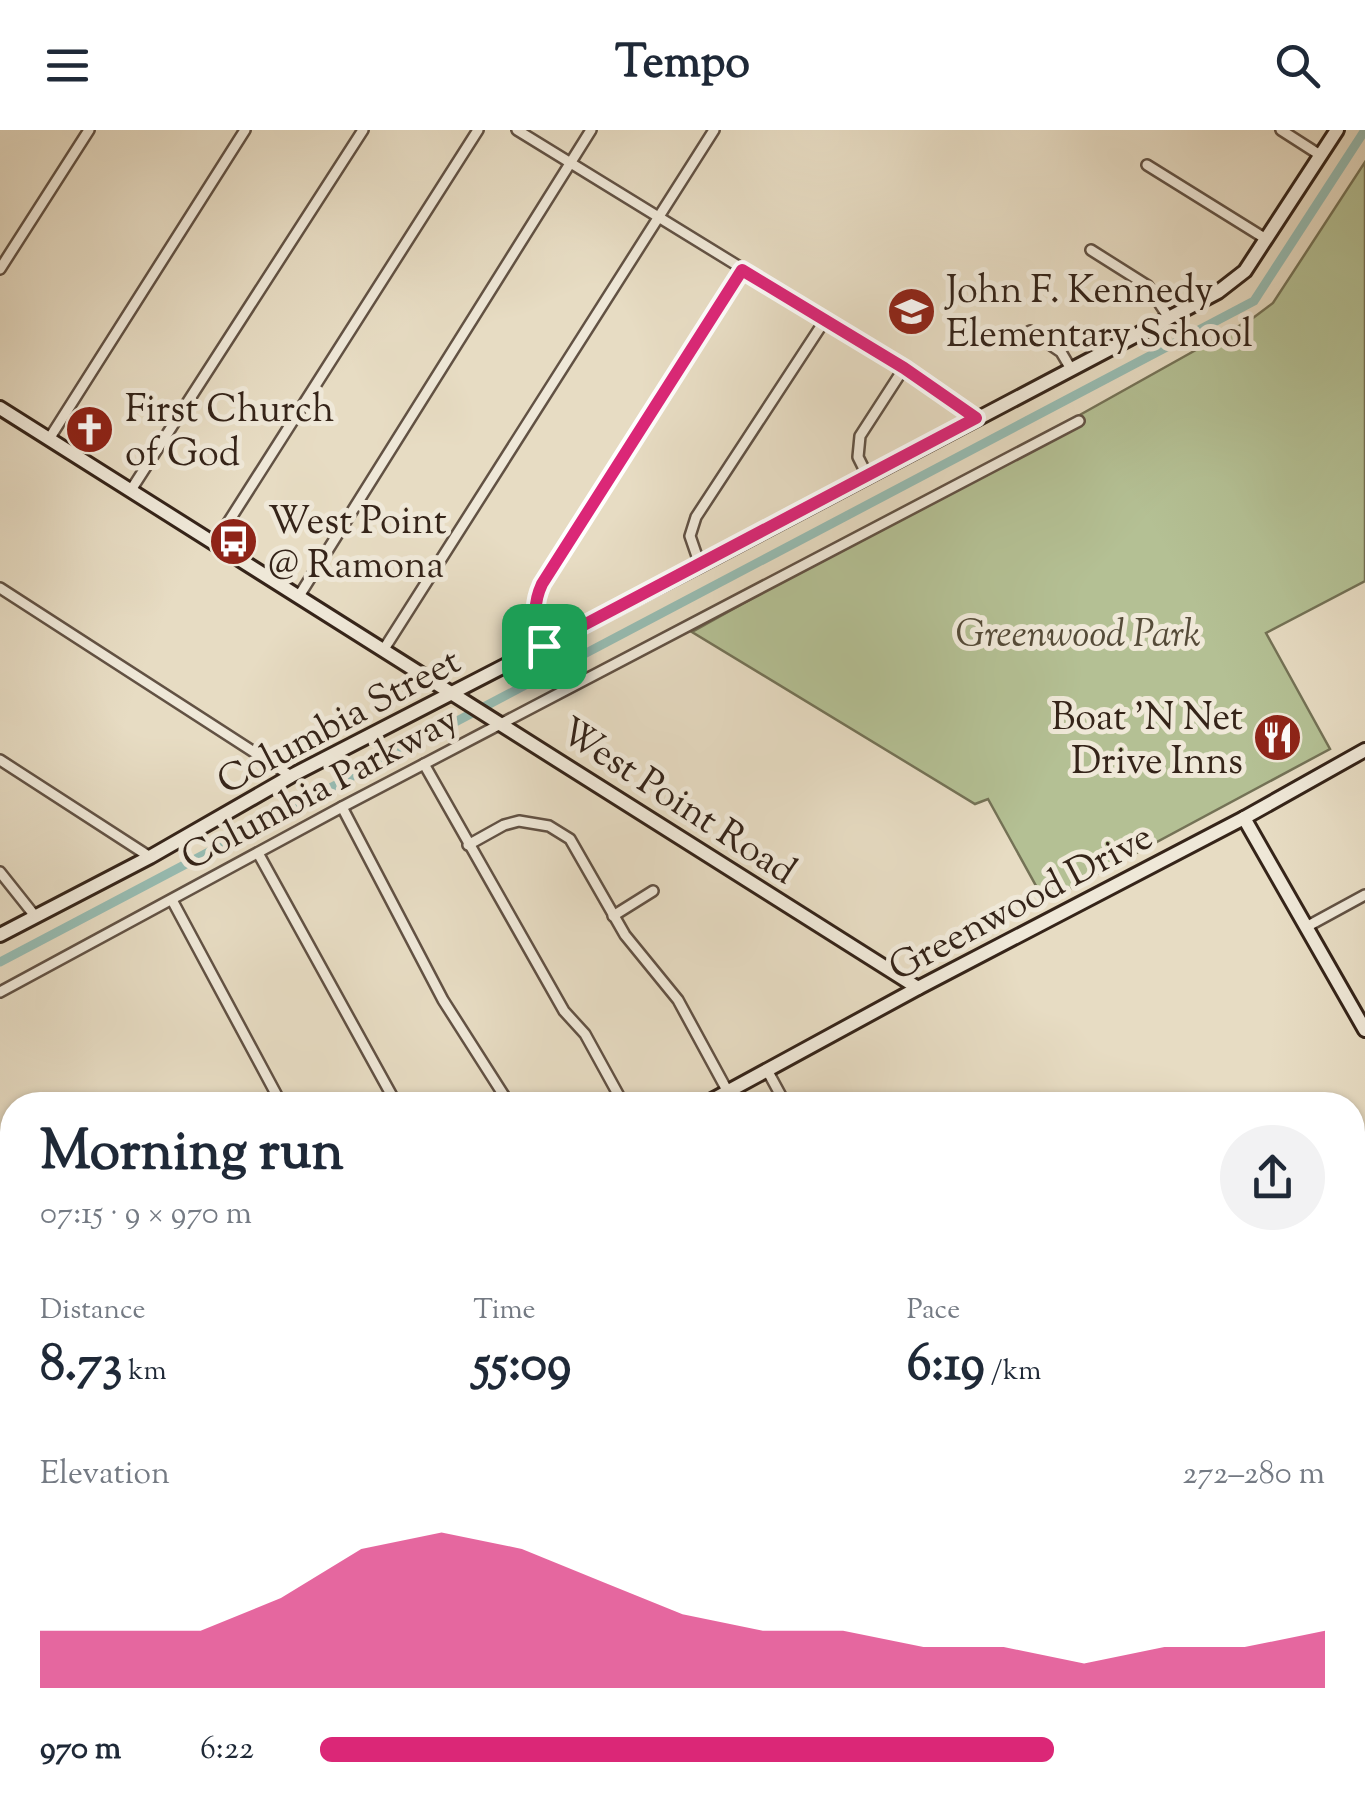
<!DOCTYPE html>
<meta charset="utf-8">
<style>
body{margin:0;font-family:"Sorts Mill Goudy",serif;background:#f2f2f3;color:#1f2937;height:100vh;display:flex;flex-direction:column;font-size:38px;white-space:nowrap}
*{box-sizing:border-box;margin:0}
p{font-size:32px;color:#747a83}
.icon{flex:none;width:55px;height:55px;fill:none;stroke:currentColor;stroke-width:2;stroke-linecap:round;stroke-linejoin:round}
.map{position:relative;flex:1;overflow:hidden}
.details{position:absolute;left:0px;top:962px;width:1365px;height:718px;display:flex;flex-direction:column;background:#fff;border-radius:40px 40px 0 0;box-shadow:0 2px 8px #0004}
.details>*{flex:none}
.pin{position:absolute;display:grid;place-items:center;width:85px;height:85px;color:#fff;margin:-42px;border-radius:20px;box-shadow:0 5px 15px #0006}
.round{display:grid;place-items:center;flex:none;width:105px;height:105px;border-radius:52px;background:#f2f2f3}
.summary{display:flex;align-items:center;justify-content:space-between;height:170px;padding:0 40px}
h1{font-size:55px;font-weight:700;line-height:75px}
.metrics{display:grid;grid-template-columns:repeat(3,1fr);gap:15px;height:170px;padding:10px 40px}
.metrics div{display:grid;align-content:center}
.metrics b{font-size:50px;font-weight:700}
.metrics small{font-size:28px;font-weight:400}
.metrics p{font-size:28px}
.chart{height:280px;padding:20px 40px}
.chart p{display:flex;justify-content:space-between}
.chart svg{width:100%;height:180px;margin-top:10px;fill:#db2777;opacity:.7}
ul{padding:0 40px;list-style:none;font-size:32px}
li{display:grid;grid-template-columns:160px 120px 1fr;align-items:center;height:75px}
li i{height:25px;border-radius:12px;background:#db2777}
header{display:flex;justify-content:space-between;align-items:center;height:130px;padding:0 40px;background:#fff;font-size:45px;font-weight:700}
.map>svg:first-child{display:block}
.park{fill:#b4c094;stroke:#747256;stroke-width:2.5}
.lines{fill:none;stroke-linecap:round;stroke-linejoin:round}
.canal{stroke:#97bcb2;stroke-width:9}
.street-casing{stroke:#625244;stroke-width:14}
.secondary-casing{stroke:#352419;stroke-width:18}
.highway-casing{stroke:#352419;stroke-width:22}
.street{stroke:#efe8d8;stroke-width:9}
.secondary{stroke:#efe8d8;stroke-width:12}
.highway{stroke:#e4be82;stroke-width:18}
.route-casing{stroke:#fff;stroke-width:20}
.route{stroke:#db2777;stroke-width:12}
.labels{text-anchor:middle;stroke-width:10;stroke-linejoin:round;paint-order:stroke}
.poi-label{font-size:38px;fill:#352419;stroke:#efe8d8;text-anchor:start}
.park-label{font-size:38px;font-style:italic;fill:#554b38;stroke:#efe8d8}
.street-label{font-size:38px;fill:#352419;stroke:#efe8d8}
</style>
<header><svg class="icon" aria-label="menu" viewBox="0 0 24 24"><path d="M4 6h16M4 12h16M4 18h16"/></svg>Tempo<svg class="icon" aria-label="search" viewBox="0 0 24 24"><circle cx="10" cy="10" r="6"/><path d="M15 15l6 6"/></svg></header>
<div class="map">
<svg width="1365" height="1679" viewBox="0 0 1365 1679">
<rect width="100%" height="100%" fill="#e7dcc3"/>
<filter id="stains"><feTurbulence type="fractalNoise" baseFrequency=".002" numOctaves="4"/><feColorMatrix values="0 0 0 0 .2 0 0 0 0 .09 0 0 0 0 .02 0 0 0 .5 -.17"/></filter>
<radialGradient id="worn" r=".72"><stop offset=".6" stop-color="#630" stop-opacity="0"/><stop offset="1" stop-color="#630" stop-opacity=".3"/></radialGradient>
<g class="park">
<polygon points="1365,32 1365,451 1266,503 1330,619 1045,772 988,669 975,674 692,502 1253,188 1273,173"/>
<polygon points="1022,1668 1164,1668 1169,1679 1023,1679"/>
</g>
<g class="lines">
<polyline class="canal" points="0,832 1254,171 1365,0"/>
<defs>
<g id="street">
<polyline points="517,0 904,238 977,289"/>
<polyline points="1281,0 1320,25"/>
<polyline points="1147,35 1266,109"/>
<polyline points="1091,120 1148,156 1169,188"/>
<polyline points="0,139 89,0"/>
<polyline points="1030,201 1061,222 1071,239"/>
<polyline points="49,309 245,0"/>
<polyline points="868,347 858,327 860,306 904,238"/>
<polyline points="131,360 363,0"/>
<polyline points="215,413 478,0"/>
<polyline points="700,435 690,406 696,387 825,190"/>
<polyline points="0,458 291,646"/>
<polyline points="299,466 591,0"/>
<path d="M544,516c-8,-23 -13,-38 -2,-62l200,-314"/>
<polyline points="384,519 714,0"/>
<polyline points="0,630 150,727"/>
<polyline points="424,634 564,881 585,904 624,975"/>
<polyline points="342,677 443,870 510,975"/>
<polyline points="468,715 504,695 519,691 549,696 570,709 625,805 678,870 728,962"/>
<polyline points="258,723 397,975"/>
<polyline points="0,742 35,786"/>
<polyline points="172,770 282,975"/>
<polyline points="613,786 653,761"/>
<polyline points="1308,796 1365,765"/>
<polyline points="0,862 342,677 1079,291"/>
<polyline points="767,940 786,975"/>
<polyline points="1352,1244 1365,1237"/>
<polyline points="1352,1364 1365,1358"/>
<polyline points="1352,1476 1365,1469"/>
<polyline points="1352,1601 1365,1624"/>
<polyline points="361,1668 367,1679"/>
<polyline points="1275,1668 1281,1679"/>
<polyline points="449,1679 459,1668"/>
</g>
<g id="secondary">
<polyline points="0,278 918,858"/>
<polyline points="1244,688 1365,900"/>
<polyline points="0,805 150,727 291,646 700,435 1218,162 1245,141 1337,0"/>
<polyline points="703,975 918,858 1244,688 1365,620"/>
<polyline points="0,1353 12,1346"/>
<polyline points="0,1428 12,1455"/>
<polyline points="0,1638 12,1661"/>
<polyline points="16,1668 22,1679"/>
<polyline points="124,1668 130,1679"/>
<polyline points="646,1668 652,1679"/>
</g>
<g id="highway">
<polyline points="0,1511 12,1534"/>
<polyline points="0,1557 12,1580"/>
<polyline points="0,1621 12,1640"/>
<polyline points="31,1668 38,1679"/>
<polyline points="60,1668 66,1679"/>
<polyline points="85,1668 91,1679"/>
<polyline points="112,1668 118,1679"/>
</g>
</defs>
<use href="#street" class="street-casing"/>
<use href="#secondary" class="secondary-casing"/>
<use href="#highway" class="highway-casing"/>
<use href="#street" class="street"/>
<use href="#secondary" class="secondary"/>
<use href="#highway" class="highway"/>
</g>
<g class="lines">
<defs>
<path id="route" d="M742,140l162,98 72,50 -432,228c-8,-23 -13,-38 -2,-62z"/>
</defs>
<use href="#route" class="route-casing"/>
<use href="#route" class="route"/>
</g>
<defs>
<symbol id="school-disc" viewBox="-11 -11 22 22"><circle r="9.5" fill="#8f2418" stroke="#efe8d8"/><path d="M0-5L7-2L0 1L-7-2ZM-4 1L0 2.5L4 1V4Q0 6-4 4Z" fill="#fff"/></symbol>
<symbol id="church-disc" viewBox="-11 -11 22 22"><circle r="9.5" fill="#8f2418" stroke="#efe8d8"/><path d="M-1.2-6h2.4v3.5h3.3v2.4h-3.3V6h-2.4V-.1h-3.3v-2.4h3.3Z" fill="#fff"/></symbol>
<symbol id="bus-disc" viewBox="-11 -11 22 22"><circle r="9.5" fill="#8f2418" stroke="#efe8d8"/><path d="M-5-6H5V4H4V6H2V4H-2V6H-4V4H-5ZM-3.5-4V0h7V-4ZM-3.5 1.2v1.5H-2V1.2ZM2 1.2v1.5H3.5V1.2Z" fill="#fff"/></symbol>
<symbol id="restaurant-disc" viewBox="-11 -11 22 22"><circle r="9.5" fill="#8f2418" stroke="#efe8d8"/><path d="M-5-6h1v4h1v-4h1v4h1v-4h1v5L-1.5 .5V6h-2V.5L-5-1ZM5-6V6H3V1.5H1.5Q1.5-4 5-6Z" fill="#fff"/></symbol>
</defs>
<g fill-rule="evenodd">
<use href="#school-disc" x="884" y="154" width="55" height="55"/>
<use href="#church-disc" x="62" y="272" width="55" height="55"/>
<use href="#bus-disc" x="206" y="384" width="55" height="55"/>
<use href="#restaurant-disc" x="1250" y="580" width="55" height="55"/>
</g>
<g class="labels">
<g class="poi-label">
<text x="946" y="172">John F. Kennedy<tspan x="946" dy="44">Elementary School</tspan></text>
<text x="125" y="291">First Church<tspan x="125" dy="44">of God</tspan></text>
<text x="268" y="403">West Point<tspan x="268" dy="44">@ Ramona</tspan></text>
<text x="1243" y="599" text-anchor="end">Boat 'N Net<tspan x="1243" dy="44">Drive Inns</tspan></text>
</g>
<g class="park-label">
<text x="1078" y="516">Greenwood Park</text>
</g>
<g class="street-label">
<text transform="translate(338 590) rotate(-28)" y="13">Columbia Street</text>
<text transform="translate(319 657) rotate(-28)" y="13">Columbia Parkway</text>
<text transform="translate(679 670) rotate(33)" y="13">West Point Road</text>
<text transform="translate(1020 771) rotate(-28)" y="13">Greenwood Drive</text>
</g>
</g>
<rect width="100%" height="100%" filter="url(#stains)"/>
<rect width="100%" height="100%" fill="url(#worn)"/>
</svg>
<div class="pin" style="left:544px;top:516px;background:#1e9e55"><svg class="icon" aria-label="arrive" viewBox="0 0 24 24"><path d="M6 21V4h12l-3 4 3 4H6"/></svg></div>
<section class="details">
<div class="summary"><div><h1>Morning run</h1><p>07:15 · 9 × 970 m</p></div><a class="round"><svg class="icon" aria-label="share" viewBox="0 0 24 24"><path d="M12 15V3M7 8l5-5 5 5M5 13v7h14v-7"/></svg></a></div>
<div class="metrics">
<div><p>Distance</p><b>8.73<small> km</small></b></div>
<div><p>Time</p><b>55:09</b></div>
<div><p>Pace</p><b>6:19<small> /km</small></b></div>
</div>
<div class="chart"><p><span>Elevation</span>272–280 m</p>
<svg viewBox="0 0 160 44" preserveAspectRatio="none"><path d="M0 44V30L10 30L20 30L30 22L40 10L50 6L60 10L70 18L80 26L90 30L100 30L110 34L120 34L130 38L140 34L150 34L160 30V44z"/></svg>
</div>
<ul>
<li><b>970 m</b>6:22<i style="width:73%"></i></li>
</ul>
</section>
</div>
